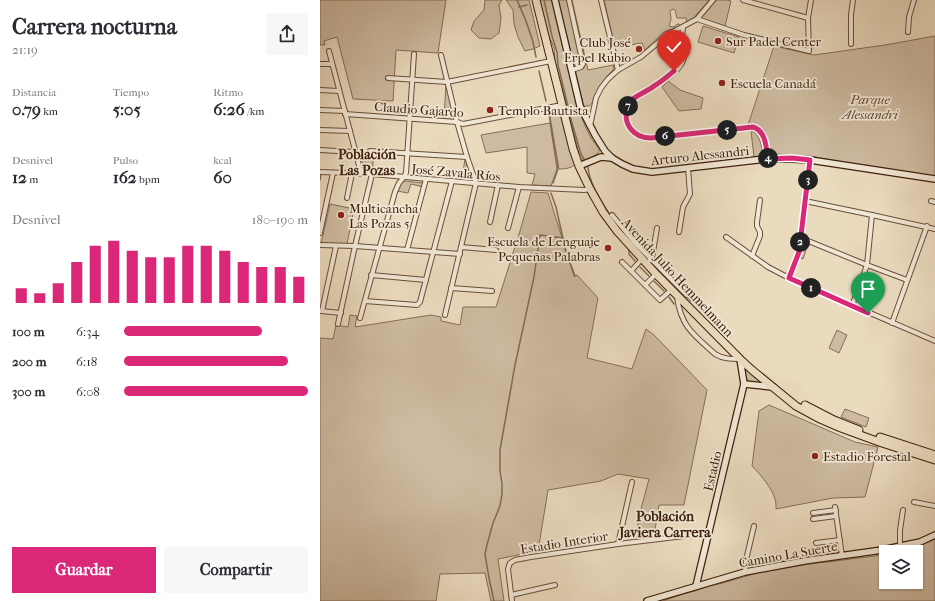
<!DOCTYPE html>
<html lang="es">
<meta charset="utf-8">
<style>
body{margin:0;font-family:"IM FELL French Canon",serif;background:#f7f7f7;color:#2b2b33;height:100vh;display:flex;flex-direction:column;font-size:15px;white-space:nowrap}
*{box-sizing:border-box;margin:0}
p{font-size:13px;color:#7c7c81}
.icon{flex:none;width:22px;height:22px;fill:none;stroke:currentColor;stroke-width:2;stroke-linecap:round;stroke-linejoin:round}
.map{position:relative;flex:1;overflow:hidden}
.details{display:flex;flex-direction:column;background:#fff;width:320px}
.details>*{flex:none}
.buttons{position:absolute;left:559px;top:545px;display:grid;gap:8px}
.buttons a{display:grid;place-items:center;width:44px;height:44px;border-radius:0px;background:#fff;box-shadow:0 1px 3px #0004;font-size:20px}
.pin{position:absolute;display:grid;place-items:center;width:34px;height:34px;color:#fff;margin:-41px -17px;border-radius:50% 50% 50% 0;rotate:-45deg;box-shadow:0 0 4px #0007}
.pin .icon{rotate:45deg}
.km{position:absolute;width:20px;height:20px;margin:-10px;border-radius:50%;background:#222;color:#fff;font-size:11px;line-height:20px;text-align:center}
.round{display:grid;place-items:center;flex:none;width:42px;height:42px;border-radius:0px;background:#f7f7f7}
.head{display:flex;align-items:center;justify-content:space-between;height:68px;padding:0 12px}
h1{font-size:22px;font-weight:800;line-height:30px}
.metrics{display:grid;grid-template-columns:repeat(3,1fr);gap:6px;height:68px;padding:4px 12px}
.metrics div{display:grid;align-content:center}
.metrics b{font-size:17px;font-weight:800}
.metrics small{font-size:11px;font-weight:400}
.metrics p{font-size:11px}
.chart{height:112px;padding:8px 12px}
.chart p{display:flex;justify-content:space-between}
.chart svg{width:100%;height:72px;margin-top:4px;stroke:#db2777;stroke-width:6}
.primary-button{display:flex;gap:8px;margin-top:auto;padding:8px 12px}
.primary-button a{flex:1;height:46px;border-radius:0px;background:#db2777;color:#fff;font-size:16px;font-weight:800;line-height:46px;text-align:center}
.primary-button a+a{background:#f7f7f7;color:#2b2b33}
ul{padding:0 12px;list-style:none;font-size:13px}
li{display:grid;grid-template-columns:64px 48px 1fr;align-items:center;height:30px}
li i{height:10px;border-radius:5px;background:#db2777}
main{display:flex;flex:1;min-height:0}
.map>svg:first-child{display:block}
.green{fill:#cdbaa0;stroke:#866d56}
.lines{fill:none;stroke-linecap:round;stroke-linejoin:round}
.stream{stroke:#836a52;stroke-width:1.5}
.street-casing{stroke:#6a4e38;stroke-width:6}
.secondary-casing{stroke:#3f200b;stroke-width:8}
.highway-casing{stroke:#3f200b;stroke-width:9}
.street{stroke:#f1e7d5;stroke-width:4}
.secondary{stroke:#f1e7d5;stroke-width:5.5}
.highway{stroke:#eadabe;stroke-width:7}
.route-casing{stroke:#fff;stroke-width:8}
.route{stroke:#db2777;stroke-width:5}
.poi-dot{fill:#8f2418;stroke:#f1e7d5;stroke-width:1.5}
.labels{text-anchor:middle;stroke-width:3.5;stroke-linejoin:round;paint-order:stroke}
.poi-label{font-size:13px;fill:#3f200b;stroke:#f1e7d5;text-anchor:start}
.park-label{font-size:13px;font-style:italic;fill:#624630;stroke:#f1e7d5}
.street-label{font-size:13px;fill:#3f200b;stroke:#f1e7d5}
.neighbourhood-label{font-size:14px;font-weight:bold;fill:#3f200b;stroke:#f1e7d5}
</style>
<main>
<section class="details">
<div class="head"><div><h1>Carrera nocturna</h1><p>21:19</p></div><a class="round"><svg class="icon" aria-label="share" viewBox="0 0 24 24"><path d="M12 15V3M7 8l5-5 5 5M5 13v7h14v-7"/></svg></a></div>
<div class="metrics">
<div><p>Distancia</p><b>0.79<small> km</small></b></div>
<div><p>Tiempo</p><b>5:05</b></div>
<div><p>Ritmo</p><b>6:26<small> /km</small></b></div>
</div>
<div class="metrics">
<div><p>Desnivel</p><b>12<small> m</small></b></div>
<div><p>Pulso</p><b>162<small> bpm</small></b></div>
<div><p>kcal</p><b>60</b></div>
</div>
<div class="chart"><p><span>Desnivel</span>180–190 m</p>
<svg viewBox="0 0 160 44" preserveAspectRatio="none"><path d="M5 44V35M15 44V38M25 44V32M35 44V19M45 44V9M55 44V6M65 44V12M75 44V16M85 44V16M95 44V9M105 44V9M115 44V12M125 44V19M135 44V22M145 44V22M155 44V28"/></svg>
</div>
<ul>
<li><b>100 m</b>6:34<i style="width:75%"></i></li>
<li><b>200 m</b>6:18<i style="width:89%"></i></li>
<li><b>300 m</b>6:08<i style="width:100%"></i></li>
</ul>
<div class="primary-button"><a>Guardar</a><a>Compartir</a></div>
</section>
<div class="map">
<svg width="615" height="601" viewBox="0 0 615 601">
<rect width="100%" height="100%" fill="#eadabe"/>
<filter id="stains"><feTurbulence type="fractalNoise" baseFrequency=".005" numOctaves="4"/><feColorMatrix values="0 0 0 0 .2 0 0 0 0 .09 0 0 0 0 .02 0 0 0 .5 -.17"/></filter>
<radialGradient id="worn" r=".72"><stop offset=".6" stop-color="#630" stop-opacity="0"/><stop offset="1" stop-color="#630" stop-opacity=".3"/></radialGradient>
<g class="green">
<polygon points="0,0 126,0 118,53 76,50 73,101 33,99 17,37 4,41 5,45 0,45"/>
<polygon points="165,0 182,0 179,5 181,18 179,33 171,39 159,38 151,30 154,21 164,10"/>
<polygon points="186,0 209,0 220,46 213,49 205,51 198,37 194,24 193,10"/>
<path d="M220,0h12l26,108 7,18 6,12 8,11v3c-4,4 -11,8 -17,8l-2,-3 -25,-95 -1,-14 -2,-5 -3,-6z"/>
<path d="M238,0h14l16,70 25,-5 1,4c-6,6 -12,13 -16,20 -3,6 -4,14 -9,17h-5l-1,-3z"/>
<polygon points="284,0 389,0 371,21 367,23 366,18 357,18 355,10 353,9 350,11 351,19 349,26 354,27 357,24 359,24 360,26 344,32 325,50 322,43 295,47"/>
<polygon points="396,0 407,0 411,1 405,26 381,18"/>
<polygon points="383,26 419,37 414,53 378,42"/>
<path d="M615,36v140l-58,-8 -68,-12 -35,-2c-11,-11 -2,-31 -26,-29l26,-79 40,9 71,-10z"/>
<polygon points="348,81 360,90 383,98 381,109 359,111 342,87"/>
<polygon points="126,84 135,120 124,119"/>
<path d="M237,110l2,1 1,2 10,38 5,14c-4,3 -10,4 -16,4l-10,-58z"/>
<polygon points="230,123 237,169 231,186 212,185 215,174 207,173 207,147 166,153 161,135"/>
<path d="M431,131c9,2 11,16 12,25l-9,1z"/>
<polygon points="53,153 53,170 44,170 41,156"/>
<polygon points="145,159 151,179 142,178"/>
<path d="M85,181l18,2v4l-12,-3 -3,9 -11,-2c2,-4 3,-9 8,-10z"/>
<polygon points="211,192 228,193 254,276 257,275 278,298 267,358 312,369 326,329 334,335 387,390 364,505 339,505 334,536 315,538 322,505 329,479 298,474 281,481 228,490 218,551 178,559 184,601 171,601 165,573 120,574 116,601 0,601 0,338 13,339 16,325 28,327 30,315 37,316 35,327 111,315 121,317 121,321 140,325 143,307 176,307 200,231"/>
<polygon points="10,204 34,209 27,244 1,244"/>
<polygon points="483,242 485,242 488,244 483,259 481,258"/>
<polygon points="517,330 527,335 519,353 509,348"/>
<polygon points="422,366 445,383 430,382 425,378"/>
<path d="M449,405l86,37 23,5 -13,50 -32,1 -57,11c0,-3 0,-7 -1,-10 -3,-11 -15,-25 -23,-33l7,-55z"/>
<polygon points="525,409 549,418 546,427 521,417"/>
<polygon points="613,539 615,539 615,601 343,601 363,594 375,591 389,586 403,583 443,571 503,562 507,562 555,556 566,553 566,582 596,582 596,552 572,552 603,545 606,542"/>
</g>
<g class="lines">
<g class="stream">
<polyline points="197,0 206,21 213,42 216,57"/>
<polyline points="224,0 232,36 237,52 238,65 252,123 261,154 264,159"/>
<polyline points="199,7 207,5"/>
<polyline points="219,71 226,101"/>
<polyline points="229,114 238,169 233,183"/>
<path d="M268,167c1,16 14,35 22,48"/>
<polyline points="0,180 1,174"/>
<polyline points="231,193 236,207 246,252 255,276"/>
<polyline points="309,250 309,254 315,261"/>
<polyline points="320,267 329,276"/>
<polyline points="334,281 344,291"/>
<polyline points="365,295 371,301"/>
<polyline points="349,297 354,304"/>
<polyline points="174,601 169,578 165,554 167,545 173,523 180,506 182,494 182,484 180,471 180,450 195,365 214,277 220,235 243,238"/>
</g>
<defs>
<g id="street">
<polyline points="249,0 263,64 261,67 252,70"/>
<polyline points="281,0 298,70"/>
<polyline points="423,0 488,18"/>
<polyline points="377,19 424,35 489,51 488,18 491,0"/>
<path d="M363,27c0,5 -2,10 -1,15 1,8 5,12 0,21 -5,10 -26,23 -36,28 -5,4 -11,6 -15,11 -13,17 1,36 20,36l95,-10c21,-2 19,15 22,31"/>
<polyline points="588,32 589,17 594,0"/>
<polyline points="348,34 362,43"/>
<polyline points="531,44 531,15 533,0"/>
<polyline points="9,51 41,173"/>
<polyline points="121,55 137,122 147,157 156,183 125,315"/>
<polyline points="0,64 11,64"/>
<polyline points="68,78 127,82 231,61"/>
<polyline points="0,90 19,91"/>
<polyline points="0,110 25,111"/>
<polyline points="25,114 137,122 143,124 242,105"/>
<polyline points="270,126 276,98 281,88 288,79 298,70 321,57 347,35 377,19 393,0"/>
<polyline points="0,130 30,131"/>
<polyline points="0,150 35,152"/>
<polyline points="50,151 147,157"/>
<polyline points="0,172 52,174 199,187 264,190 270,189"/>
<polyline points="27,198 32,173"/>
<polyline points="485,201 552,215 615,229"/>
<polyline points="611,201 615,202"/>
<polyline points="292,215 315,243 367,295"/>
<polyline points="170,222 178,185"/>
<polyline points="188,228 199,187"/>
<polyline points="359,232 363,207 370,194 368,168"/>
<polyline points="0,233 13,173"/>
<polyline points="406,237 448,267 469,278 615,341"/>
<polyline points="481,238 547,265 587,280"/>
<polyline points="0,245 35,246 140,254"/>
<polyline points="141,247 176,250"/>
<polyline points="87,250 106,179"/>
<polyline points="432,256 440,236 440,232 437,226 437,222 440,200"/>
<polyline points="322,259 311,271 340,300 352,289"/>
<polyline points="330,260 332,258 337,228"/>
<polyline points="302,262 311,271"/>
<polyline points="51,275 106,280"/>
<polyline points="469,278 479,252 490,160"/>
<polyline points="325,285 336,274"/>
<polyline points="131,288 172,291"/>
<path d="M357,297c4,30 17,38 38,57 8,5 16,5 25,5"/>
<polyline points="45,301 97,305 100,302 132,181"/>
<polyline points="532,306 547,265 552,215"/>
<polyline points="1,311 21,313"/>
<polyline points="2,311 16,246"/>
<polyline points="40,318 75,192 79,183 84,177 86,173 94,54"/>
<polyline points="572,323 607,226"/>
<polyline points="18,324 35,246 52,174"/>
<polyline points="594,502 615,506"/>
<polyline points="515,507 522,556"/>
<polyline points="493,513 516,510"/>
<polyline points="493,519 516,516"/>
<polyline points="496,543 520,540"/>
<polyline points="298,544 312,482"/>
<polyline points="580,546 580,530 583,510"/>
<polyline points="425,572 426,560 434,526"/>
<polyline points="191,595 235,585"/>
<polyline points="192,601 188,569 190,563 195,560 211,557 298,544 389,533"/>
</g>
<g id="secondary">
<polyline points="235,0 260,106 275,135 285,151 292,158 302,164 313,169 332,172 445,159 472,159 490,160 615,179"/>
<polyline points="259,166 281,157 292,158"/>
<polyline points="424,384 453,387"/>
<polyline points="376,586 424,384 420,359"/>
<polyline points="327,601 425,572 484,561 562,550 600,542 615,535"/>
</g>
<g id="highway">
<polyline points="216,0 253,149 259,166 270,189 283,212 297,231 336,274 420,359 432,370 476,406 498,418 521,428 562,443 615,460"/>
<polyline points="485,405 514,420 539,430"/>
<polyline points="560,437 615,455"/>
</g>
</defs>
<use href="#street" class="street-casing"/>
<use href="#secondary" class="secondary-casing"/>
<use href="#highway" class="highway-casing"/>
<use href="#street" class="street"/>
<use href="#secondary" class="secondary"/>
<use href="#highway" class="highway"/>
</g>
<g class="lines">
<defs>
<path id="route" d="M354,71c-6,5 -13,11 -20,15 -6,5 -15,8 -21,13 -8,7 -9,20 -3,29 5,7 12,10 21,10l102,-11c13,4 13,20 15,32l24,-1 18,2 -11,92 -10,26 79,35"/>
</defs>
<use href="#route" class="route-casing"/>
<use href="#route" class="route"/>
</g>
<g class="poi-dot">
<circle cx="398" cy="41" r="4"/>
<circle cx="319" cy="49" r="4"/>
<circle cx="402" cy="83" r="4"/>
<circle cx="170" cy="110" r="4"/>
<circle cx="21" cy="215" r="4"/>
<circle cx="288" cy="248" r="4"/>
<circle cx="495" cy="456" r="4"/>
</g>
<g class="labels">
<g class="poi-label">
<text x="406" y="46">Sur Padel Center</text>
<text x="311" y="47" text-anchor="end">Club José<tspan x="311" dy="15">Erpel Rubio</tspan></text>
<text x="410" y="88">Escuela Canadá</text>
<text x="178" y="115">Templo Bautista</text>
<text x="29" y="213">Multicancha<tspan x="29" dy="15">Las Pozas 5</tspan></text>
<text x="280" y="246" text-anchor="end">Escuela de Lenguaje<tspan x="280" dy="15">Pequeñas Palabras</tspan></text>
<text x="503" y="461">Estadio Forestal</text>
</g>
<g class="park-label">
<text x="550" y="104">Parque<tspan x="550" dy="15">Alessandri</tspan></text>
</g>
<g class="street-label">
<text transform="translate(99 109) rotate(4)" y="5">Claudio Gajardo</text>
<text transform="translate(380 155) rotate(-6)" y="5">Arturo Alessandri</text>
<text transform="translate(136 172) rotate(5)" y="5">José Zavala Ríos</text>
<text transform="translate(358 277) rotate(47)" y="5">Avenida Julio Hemmelmann</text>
<text transform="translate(392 471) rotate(-77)" y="5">Estadio</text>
<text transform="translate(244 542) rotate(-9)" y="5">Estadio Interior</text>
<text transform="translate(468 554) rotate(-10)" y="5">Camino La Suerte</text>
</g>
<g class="neighbourhood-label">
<text x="47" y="159">Población<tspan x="47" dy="16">Las Pozas</tspan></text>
<text x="345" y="521">Población<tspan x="345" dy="16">Javiera Carrera</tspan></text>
</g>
</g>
<rect width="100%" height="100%" filter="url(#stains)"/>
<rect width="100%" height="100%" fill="url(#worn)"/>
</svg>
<div class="buttons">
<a><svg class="icon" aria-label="layers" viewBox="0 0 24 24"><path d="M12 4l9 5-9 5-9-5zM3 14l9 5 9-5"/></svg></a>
</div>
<div class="pin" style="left:548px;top:313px;background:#1e9e55"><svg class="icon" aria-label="arrive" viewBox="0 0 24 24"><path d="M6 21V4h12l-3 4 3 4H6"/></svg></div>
<div class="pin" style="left:354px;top:71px;background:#d93025"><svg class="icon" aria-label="check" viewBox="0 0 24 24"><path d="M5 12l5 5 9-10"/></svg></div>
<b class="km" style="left:491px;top:288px">1</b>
<b class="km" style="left:480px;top:242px">2</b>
<b class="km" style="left:488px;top:180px">3</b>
<b class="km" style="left:448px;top:158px">4</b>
<b class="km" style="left:407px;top:130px">5</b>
<b class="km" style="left:345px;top:136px">6</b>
<b class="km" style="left:308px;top:106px">7</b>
</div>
</main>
